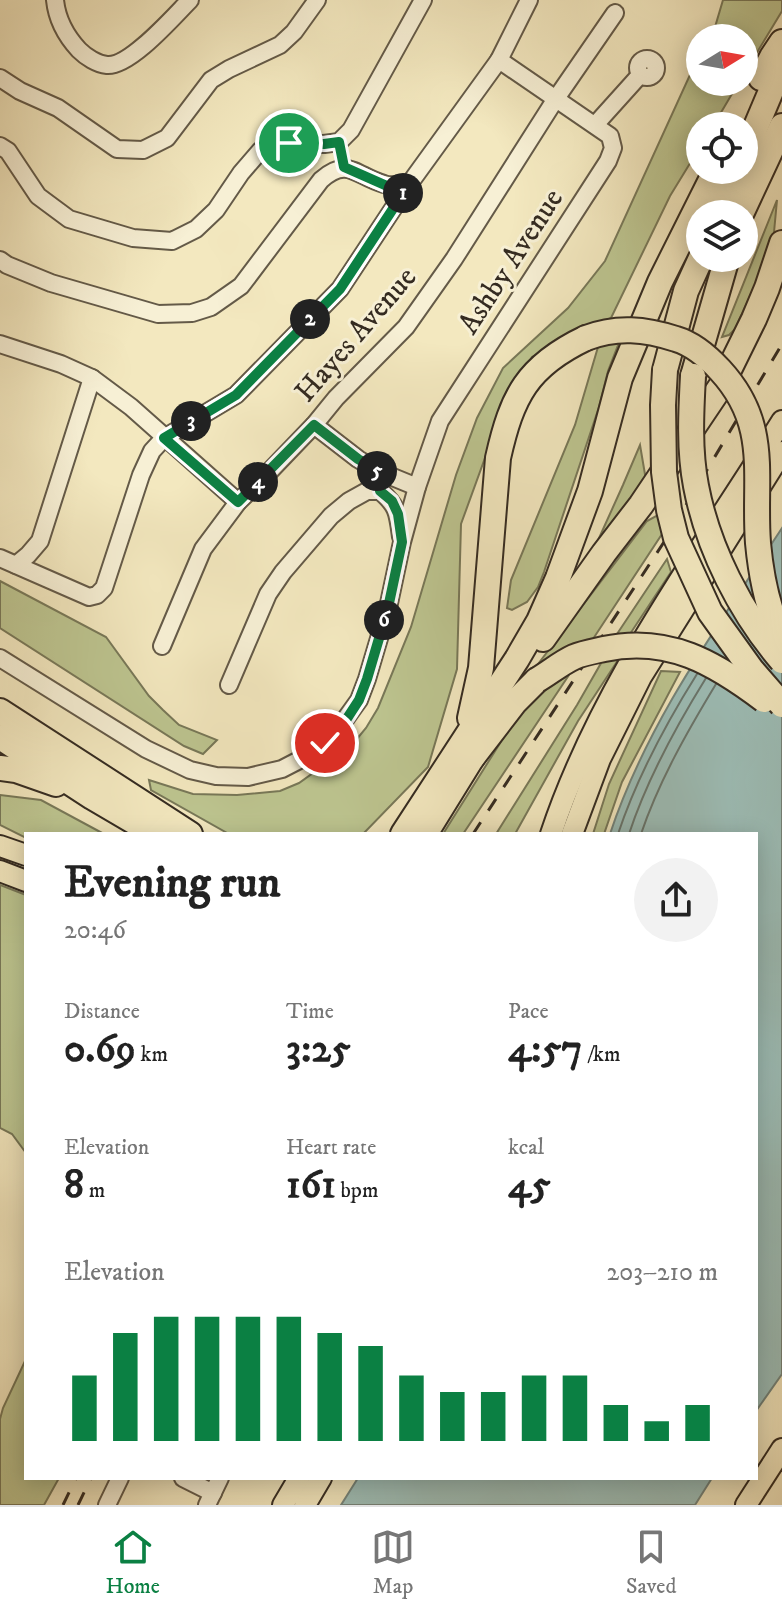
<!DOCTYPE html>
<meta charset="utf-8">
<style>
body{margin:0;font-family:"IM FELL DW Pica",serif;background:#f2f2f2;color:#222;height:100vh;display:flex;flex-direction:column;font-size:30px;white-space:nowrap}
*{box-sizing:border-box;margin:0}
p{font-size:26px;color:#767676}
.icon{flex:none;width:44px;height:44px;fill:none;stroke:currentColor;stroke-width:2;stroke-linecap:round;stroke-linejoin:round}
.map{position:relative;flex:1;overflow:hidden}
.drawer{position:absolute;left:24px;top:832px;width:734px;height:648px;display:flex;flex-direction:column;background:#fff;border-radius:0px;box-shadow:0 4px 20px #0003}
.drawer>*{flex:none}
.needle{width:52px;rotate:79deg}
.tools{position:absolute;left:686px;top:24px;display:grid;gap:16px}
.tools a{display:grid;place-items:center;width:72px;height:72px;border-radius:50%;background:#fff;box-shadow:0 4px 20px #0003;font-size:40px}
.pin{position:absolute;display:grid;place-items:center;width:68px;height:68px;color:#fff;margin:-34px;border:4px solid #fff;border-radius:50%;box-shadow:0 2px 8px #0007}
.km{position:absolute;width:40px;height:40px;margin:-20px;border-radius:50%;background:#222;color:#fff;font-size:22px;line-height:40px;text-align:center}
.round{display:grid;place-items:center;flex:none;width:84px;height:84px;border-radius:42px;background:#f2f2f2}
.headline{display:flex;align-items:center;justify-content:space-between;height:136px;padding:0 40px}
h1{font-size:44px;font-weight:800;line-height:60px}
.stats{display:grid;grid-template-columns:repeat(3,1fr);gap:12px;height:136px;padding:8px 40px}
.stats div{display:grid;align-content:center}
.stats b{font-size:40px;font-weight:800}
.stats small{font-size:22px;font-weight:400}
.stats p{font-size:22px}
.chart{height:224px;padding:16px 40px}
.chart p{display:flex;justify-content:space-between}
.chart svg{width:100%;height:144px;margin-top:8px;stroke:#0b8043;stroke-width:6}
.menu{display:flex;justify-content:space-around;align-items:center;height:112px;border-top:2px solid #e0e0e0;background:#fff;font-size:22px;color:#767676}
.menu a{display:grid;justify-items:center;gap:4px}
.menu .active{color:#0b8043}
.map>svg:first-child{display:block}
.green{fill:#bdc590;stroke:#787858;stroke-width:2}
.water{fill:#9dbfb9;stroke:#73847c;stroke-width:2}
.lines{fill:none;stroke-linecap:round;stroke-linejoin:round}
.shore{stroke:#68756d;stroke-width:2}
.minor-casing{stroke:#645a48;stroke-width:20}
.major-casing{stroke:#342b21;stroke-width:24}
.highway-casing{stroke:#342b21;stroke-width:28}
.minor{stroke:#f7f0d5;stroke-width:16}
.major{stroke:#f3e8bf;stroke-width:20}
.highway{stroke:#f3e8bf;stroke-width:24}
.rail{stroke:#342b21;stroke-width:3;stroke-dasharray:14 14;stroke-linecap:butt}
.highway-bridge-casing{stroke:#342b21;stroke-width:28;stroke-linecap:butt}
.highway-bridge{stroke:#f3e8bf;stroke-width:24}
.route-casing{stroke:#fff;stroke-width:16}
.route{stroke:#0b8043;stroke-width:10}
.labels{text-anchor:middle;stroke-width:6;stroke-linejoin:round;paint-order:stroke}
.street-label{font-size:30px;fill:#342b21;stroke:#f7f0d5}
</style>
<div class="map">
<svg width="782" height="1505" viewBox="0 0 782 1505">
<rect width="100%" height="100%" fill="#f3e8bf"/>
<filter id="stains"><feTurbulence type="fractalNoise" baseFrequency=".0025" numOctaves="4"/><feColorMatrix values="0 0 0 0 .2 0 0 0 0 .09 0 0 0 0 .02 0 0 0 .5 -.17"/></filter>
<radialGradient id="worn" r=".72"><stop offset=".6" stop-color="#630" stop-opacity="0"/><stop offset="1" stop-color="#630" stop-opacity=".3"/></radialGradient>
<g class="green">
<polygon points="723,0 782,0 782,11 744,74 744,38 708,38 715,27"/>
<polygon points="700,53 700,82 739,82 713,126 700,126 700,147 670,196 611,318 532,357 497,425 461,524 457,669 428,767 363,834 229,834 151,790 149,780 193,794 237,795 280,791 299,783 352,745 366,728 378,708 411,627 456,475 477,418 503,368 568,308 605,261"/>
<polygon points="777,200 773,243 771,250 735,329 729,335 722,337"/>
<polygon points="620,340 608,371 599,407 544,572 538,587 527,602 512,610 507,608 511,580 575,425 598,347"/>
<polygon points="640,445 647,486 595,547 623,485"/>
<polygon points="658,515 662,534 589,645 535,668 647,521"/>
<polygon points="667,559 671,572 630,634 613,640"/>
<polygon points="0,581 106,637 149,696 163,710 179,725 217,740 203,754 184,746 0,628"/>
<polygon points="622,654 578,721 515,834 496,834 577,705 604,658"/>
<polygon points="661,671 680,672 622,782 604,834 593,834 609,784"/>
<polygon points="569,675 463,834 443,834 529,697"/>
<polygon points="0,795 41,800 104,834 26,834 26,838 0,825"/>
<polygon points="0,885 26,895 26,1153 12,1134 0,1128"/>
<polygon points="26,1359 26,1478 59,1478 44,1505 0,1505 0,1419 3,1408"/>
</g>
<g class="water">
<path d="M782,528v846l-26,37v-577h-146c37,-112 108,-208 172,-306z"/>
<polygon points="358,1478 712,1478 695,1505 341,1505"/>
</g>
<g class="lines">
<g class="shore">
<path d="M618,834c19,-57 47,-109 79,-160"/>
<path d="M629,834c18,-55 46,-106 77,-156"/>
<path d="M641,834c18,-53 46,-102 75,-150"/>
</g>
<defs>
<g id="minor">
<path d="M55,0c2,20 11,36 24,50 7,7 18,14 28,15 23,2 67,-49 83,-65"/>
<circle cx="647" cy="68" r="9"/>
<polyline points="0,78 20,91 58,108 117,149 143,150 167,138 211,80 229,69 280,45 294,32 317,0"/>
<polyline points="595,125 640,75"/>
<polyline points="0,146 8,151 38,196 69,219 133,238 172,241 196,229 216,210 241,173 260,151 289,143 324,144 339,142 351,130 423,0"/>
<path d="M0,260l7,5 44,18 107,31 34,-1 19,-6 30,-21 80,-106c27,-24 36,-3 63,4 8,3 18,0 26,-1"/>
<polyline points="0,344 61,364 92,378 131,407 238,502"/>
<polyline points="314,425 358,459 378,471 417,487"/>
<polyline points="0,558 89,597 97,595 104,588 141,475 152,451 164,438 236,395 340,289 410,183 499,60 529,0"/>
<polyline points="16,565 28,555 40,541 92,378"/>
<polyline points="162,646 203,549 238,502 269,472 314,425 336,398 406,327 454,259 555,100 615,13"/>
<polyline points="0,658 146,749 190,770 216,776 248,777 282,769 311,754 336,732 359,700 367,679 388,608 402,542 417,487 440,421 608,161 613,148 610,136 499,60"/>
<path d="M229,685l39,-91 15,-22 48,-56 18,-15 18,-10h13c18,15 18,23 21,46"/>
<polyline points="183,1478 213,1493"/>
<polyline points="107,1505 120,1478"/>
<polyline points="207,1505 220,1478"/>
</g>
<g id="major">
<path d="M551,834c50,-150 148,-280 231,-413"/>
<polyline points="572,834 600,759 641,677 782,452"/>
<polyline points="0,846 26,855"/>
<polyline points="0,871 26,881"/>
<polyline points="283,1505 299,1478"/>
<polyline points="305,1505 321,1478"/>
<polyline points="746,1505 782,1449"/>
</g>
<g id="highway">
<polyline points="761,78 772,57 782,42"/>
<polyline points="744,155 782,65"/>
<polyline points="721,214 738,170"/>
<polyline points="741,214 782,126"/>
<polyline points="665,370 686,291 701,258"/>
<polyline points="693,376 727,258"/>
<polyline points="543,639 604,553 641,505 721,386 754,319 767,288 782,243"/>
<polyline points="0,711 190,834"/>
<path d="M470,718l11,-50 17,-210c14,-62 29,-92 88,-120"/>
<polyline points="0,737 92,797 155,834"/>
<polyline points="472,758 515,702 537,680"/>
<polyline points="0,768 16,770 56,784"/>
<polyline points="403,834 517,659 539,621 558,578 590,491 620,378 660,282 716,170"/>
<polyline points="425,834 475,753"/>
</g>
</defs>
<use href="#minor" class="minor-casing"/>
<use href="#major" class="major-casing"/>
<use href="#highway" class="highway-casing"/>
<use href="#minor" class="minor"/>
<use href="#major" class="major"/>
<use href="#highway" class="highway"/>
<g class="rail">
<polyline points="473,834 664,542 782,344"/>
<polyline points="63,1505 76,1478"/>
<polyline points="78,1505 91,1478"/>
</g>
<defs>
<g id="highway-bridge">
<path d="M586,338c31,-12 59,-9 90,1 17,5 32,18 44,31 51,55 33,107 38,173 3,32 9,66 24,94"/>
<polyline points="665,370 663,405 664,472 669,510 676,538 710,612 751,669 782,705"/>
<path d="M693,376c-2,36 -4,74 3,110 12,63 45,127 86,175"/>
<path d="M537,680c12,-7 24,-17 37,-23 9,-4 21,-6 30,-8 64,-14 111,14 160,51"/>
</g>
</defs>
<use href="#highway-bridge" class="highway-bridge-casing"/>
<use href="#highway-bridge" class="highway-bridge"/>
</g>
<g class="lines">
<defs>
<polyline id="route" points="289,143 324,144 339,142 344,167 387,186 410,183 340,289 236,395 164,438 238,502 314,425 358,459 378,471 380,491 392,501 398,514 402,542 388,608 367,679 359,700 346,720 325,743"/>
</defs>
<use href="#route" class="route-casing"/>
<use href="#route" class="route"/>
</g>
<g class="labels">
<g class="street-label">
<text transform="translate(510 261) rotate(-57)" y="10">Ashby Avenue</text>
<text transform="translate(355 334) rotate(-49)" y="10">Hayes Avenue</text>
</g>
</g>
<rect width="100%" height="100%" filter="url(#stains)"/>
<rect width="100%" height="100%" fill="url(#worn)"/>
</svg>
<div class="tools">
<a><svg class="needle" viewBox="-14 -14 28 28"><path d="M0-13l5 13h-10z" fill="#e53935"/><path d="M0 13l5-13h-10z" fill="#767676"/></svg></a>
<a><svg class="icon" aria-label="locate" viewBox="0 0 24 24"><circle cx="12" cy="12" r="6"/><path d="M12 2v4M12 18v4M2 12h4M18 12h4"/></svg></a>
<a><svg class="icon" aria-label="layers" viewBox="0 0 24 24"><path d="M12 4l9 5-9 5-9-5zM3 14l9 5 9-5"/></svg></a>
</div>
<div class="pin" style="left:289px;top:143px;background:#1e9e55"><svg class="icon" aria-label="arrive" viewBox="0 0 24 24"><path d="M6 21V4h12l-3 4 3 4H6"/></svg></div>
<div class="pin" style="left:325px;top:743px;background:#d93025"><svg class="icon" aria-label="check" viewBox="0 0 24 24"><path d="M5 12l5 5 9-10"/></svg></div>
<b class="km" style="left:403px;top:193px">1</b>
<b class="km" style="left:310px;top:319px">2</b>
<b class="km" style="left:191px;top:421px">3</b>
<b class="km" style="left:258px;top:482px">4</b>
<b class="km" style="left:377px;top:471px">5</b>
<b class="km" style="left:384px;top:620px">6</b>
<section class="drawer">
<div class="headline"><div><h1>Evening run</h1><p>20:46</p></div><a class="round"><svg class="icon" aria-label="share" viewBox="0 0 24 24"><path d="M12 15V3M7 8l5-5 5 5M5 13v7h14v-7"/></svg></a></div>
<div class="stats">
<div><p>Distance</p><b>0.69<small> km</small></b></div>
<div><p>Time</p><b>3:25</b></div>
<div><p>Pace</p><b>4:57<small> /km</small></b></div>
</div>
<div class="stats">
<div><p>Elevation</p><b>8<small> m</small></b></div>
<div><p>Heart rate</p><b>161<small> bpm</small></b></div>
<div><p>kcal</p><b>45</b></div>
</div>
<div class="chart"><p><span>Elevation</span>203–210 m</p>
<svg viewBox="0 0 160 44" preserveAspectRatio="none"><path d="M5 44V24M15 44V11M25 44V6M35 44V6M45 44V6M55 44V6M65 44V11M75 44V15M85 44V24M95 44V29M105 44V29M115 44V24M125 44V24M135 44V33M145 44V38M155 44V33"/></svg>
</div>
</section>
</div>
<nav class="menu">
<a class="active"><svg class="icon" aria-label="home" viewBox="0 0 24 24"><path d="M3 11l9-7 9 7M6 9v11h12V9"/></svg>Home</a>
<a><svg class="icon" aria-label="map" viewBox="0 0 24 24"><path d="M3 6l6-2 6 2 6-2v14l-6 2-6-2-6 2zM9 4v14M15 6v14"/></svg>Map</a>
<a><svg class="icon" aria-label="saved" viewBox="0 0 24 24"><path d="M7 4h10v16l-5-4-5 4z"/></svg>Saved</a>
</nav>
